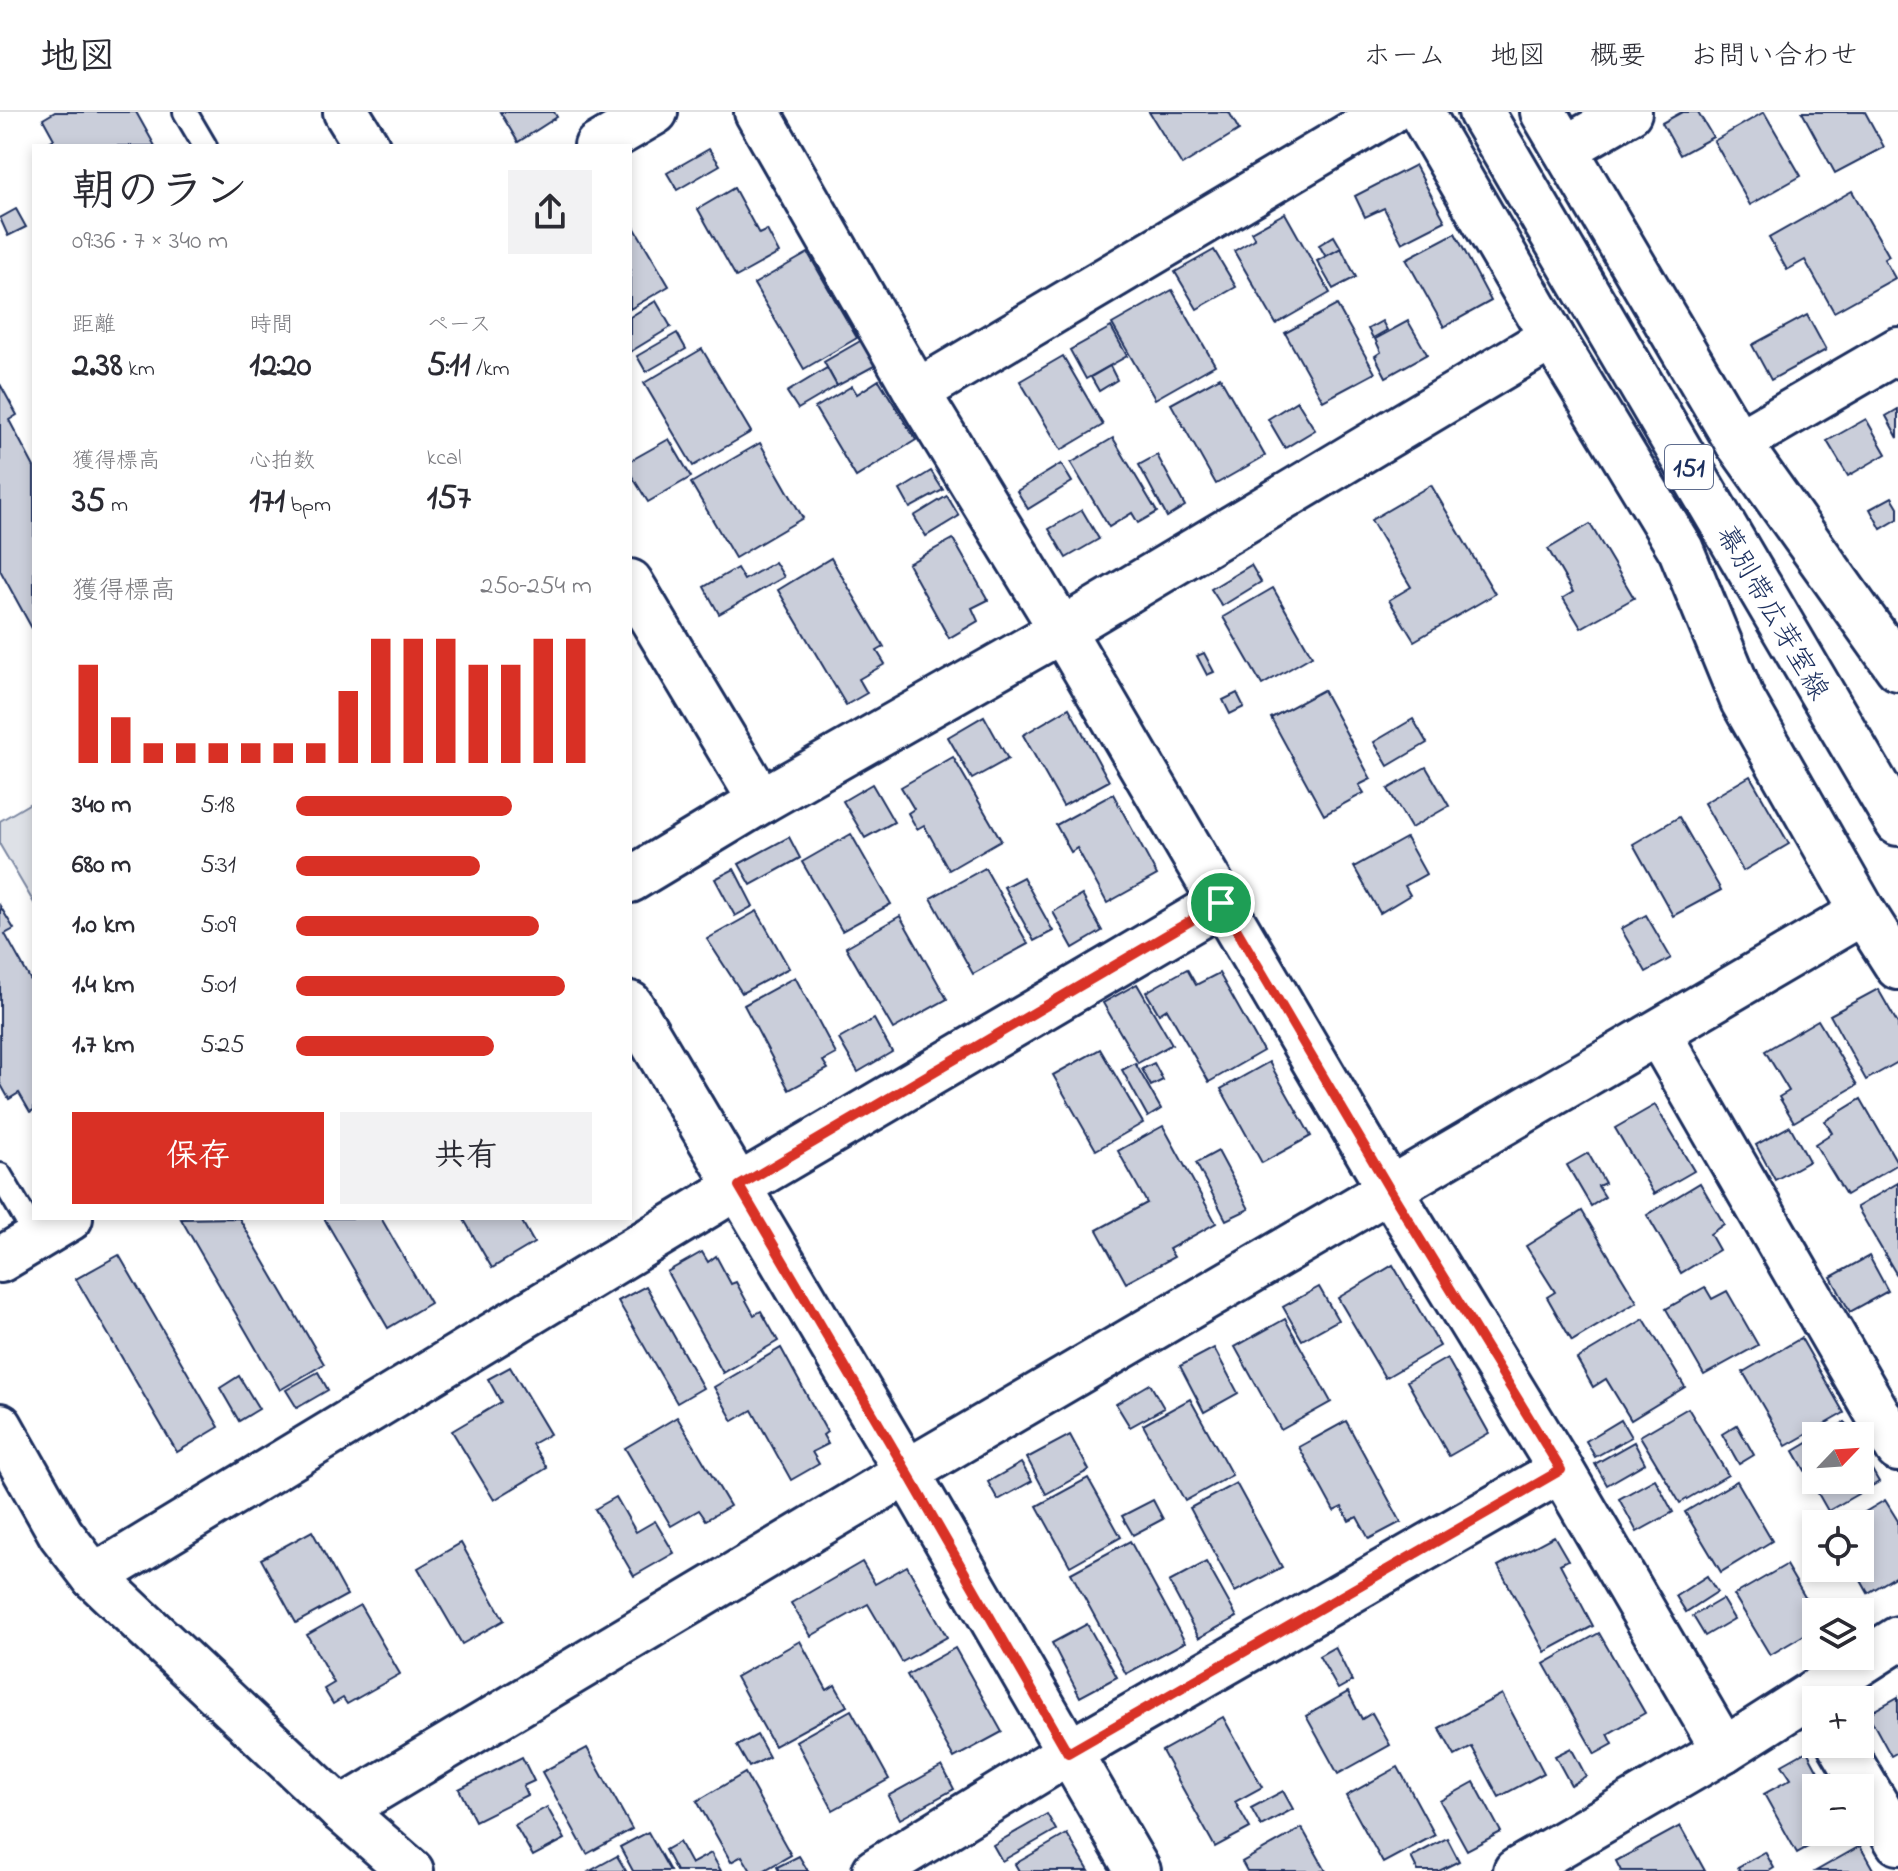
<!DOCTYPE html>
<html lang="ja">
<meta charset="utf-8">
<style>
body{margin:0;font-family:"Indie Flower","Klee One",sans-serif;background:#f2f2f3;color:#2b2b33;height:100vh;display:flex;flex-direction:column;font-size:30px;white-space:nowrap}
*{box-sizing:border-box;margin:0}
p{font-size:26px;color:#7c7c81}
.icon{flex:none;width:44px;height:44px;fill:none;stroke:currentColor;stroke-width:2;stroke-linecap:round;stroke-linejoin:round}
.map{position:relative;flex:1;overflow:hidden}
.side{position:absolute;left:32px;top:32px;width:600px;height:1076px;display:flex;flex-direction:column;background:#fff;border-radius:0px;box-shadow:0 4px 12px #0003}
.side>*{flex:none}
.needle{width:52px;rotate:65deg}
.tools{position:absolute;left:1802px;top:1310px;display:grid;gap:16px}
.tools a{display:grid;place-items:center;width:72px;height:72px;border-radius:0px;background:#fff;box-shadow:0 4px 12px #0003;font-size:40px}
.pin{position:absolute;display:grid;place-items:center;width:68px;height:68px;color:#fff;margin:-34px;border:4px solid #fff;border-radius:50%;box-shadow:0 2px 8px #0007}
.round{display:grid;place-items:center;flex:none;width:84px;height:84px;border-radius:0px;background:#f2f2f3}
.summary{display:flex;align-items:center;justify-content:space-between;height:136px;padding:0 40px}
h1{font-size:44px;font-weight:700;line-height:60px}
.metrics{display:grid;grid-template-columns:repeat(3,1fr);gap:12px;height:136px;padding:8px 40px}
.metrics div{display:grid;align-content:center}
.metrics b{font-size:34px;font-weight:700}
.metrics small{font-size:22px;font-weight:400}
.metrics p{font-size:22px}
.chart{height:224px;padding:16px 40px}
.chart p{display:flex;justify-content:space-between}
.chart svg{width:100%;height:144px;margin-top:8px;stroke:#d93025;stroke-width:6}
.action{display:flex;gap:16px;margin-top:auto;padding:16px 40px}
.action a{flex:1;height:92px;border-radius:0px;background:#d93025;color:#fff;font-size:32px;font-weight:700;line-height:92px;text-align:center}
.action a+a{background:#f2f2f3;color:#2b2b33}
ul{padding:0 40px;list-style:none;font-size:26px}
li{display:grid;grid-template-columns:128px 96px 1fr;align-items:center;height:60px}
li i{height:20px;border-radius:10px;background:#d93025}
header{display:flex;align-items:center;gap:48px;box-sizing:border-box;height:112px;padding:0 40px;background:#fff;border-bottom:2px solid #e1e1e2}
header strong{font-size:38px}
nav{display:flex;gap:44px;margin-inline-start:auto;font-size:28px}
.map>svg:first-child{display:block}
.green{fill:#dee1e7;stroke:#7c88a2;stroke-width:2}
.building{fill:#caceda;stroke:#1b2f5e;stroke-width:2}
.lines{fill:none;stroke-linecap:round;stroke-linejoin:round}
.service-casing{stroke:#1b2f5e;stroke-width:28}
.minor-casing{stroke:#1b2f5e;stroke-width:50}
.primary-casing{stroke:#1b2f5e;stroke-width:50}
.service{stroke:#fff;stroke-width:22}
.minor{stroke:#fff;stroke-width:44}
.primary{stroke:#fff;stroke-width:44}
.route-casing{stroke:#fff;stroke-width:16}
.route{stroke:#d93025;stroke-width:10}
.labels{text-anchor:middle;stroke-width:7;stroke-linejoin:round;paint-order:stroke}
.shield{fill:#fff;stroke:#5f6d8e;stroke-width:2}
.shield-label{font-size:26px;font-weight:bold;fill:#1b2f5e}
.street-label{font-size:28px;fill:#1b2f5e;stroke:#fff}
</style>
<header>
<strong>地図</strong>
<nav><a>ホーム</a><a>地図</a><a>概要</a><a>お問い合わせ</a></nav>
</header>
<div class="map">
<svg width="1898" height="1759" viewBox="0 0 1898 1759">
<rect width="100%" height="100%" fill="#fff"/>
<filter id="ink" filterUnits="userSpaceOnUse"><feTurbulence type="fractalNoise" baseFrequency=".0125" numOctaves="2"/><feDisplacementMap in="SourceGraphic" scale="16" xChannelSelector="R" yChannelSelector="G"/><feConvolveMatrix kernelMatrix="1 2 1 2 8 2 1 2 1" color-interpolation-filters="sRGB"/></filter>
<g filter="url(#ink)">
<polygon class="green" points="34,689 34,791 0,733 0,709"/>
<g class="building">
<polygon points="55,0 136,0 155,34 49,34 47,31 54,27 43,7"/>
<polygon points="500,0 554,0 557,5 518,30"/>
<polygon points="1149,0 1229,0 1239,18 1182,53"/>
<polygon points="1682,0 1698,0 1713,25 1680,43 1662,11"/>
<polygon points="1764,0 1801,64 1750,93 1714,29"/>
<polygon points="1802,0 1865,0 1884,35 1835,61"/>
<polygon points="709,37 720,53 677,78 667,61"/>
<polygon points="1415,53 1445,109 1402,131 1384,96 1365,105 1355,84"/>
<polygon points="734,76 759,122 767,118 779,141 736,165 698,97"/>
<polygon points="1852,79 1889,144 1884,147 1895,166 1834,200 1805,148 1787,158 1769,126"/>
<polygon points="16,97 26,115 8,124 0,106"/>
<polygon points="1285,101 1330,181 1276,212 1234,139 1255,127 1251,120"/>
<polygon points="630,108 669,174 630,197"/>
<polygon points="1455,121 1491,189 1444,215 1406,147"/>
<polygon points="1334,124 1341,136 1326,145 1319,133"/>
<polygon points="1341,136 1356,165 1333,177 1317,149"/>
<polygon points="1214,138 1236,175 1197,197 1175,160"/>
<polygon points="808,141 857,226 804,257 754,172"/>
<polygon points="1172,178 1215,253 1155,287 1112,212"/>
<polygon points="656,189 671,215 630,240 630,205"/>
<polygon points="1337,193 1375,261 1323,289 1285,221"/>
<polygon points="1807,203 1826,238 1771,268 1752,233"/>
<polygon points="1382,209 1387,218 1373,226 1368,217"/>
<polygon points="1408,209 1427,242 1386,265 1375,244 1381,240 1375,227"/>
<polygon points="1111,215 1127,244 1086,267 1070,238"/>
<polygon points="677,221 686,237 646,260 637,244"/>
<polygon points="862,228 876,253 837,274 824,250"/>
<polygon points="702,237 751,320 693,354 644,271"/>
<polygon points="1063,244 1103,313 1061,338 1020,269"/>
<polygon points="1110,254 1117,268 1099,279 1091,265"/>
<polygon points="827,256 837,274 798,297 787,280"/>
<polygon points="1220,265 1265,344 1216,372 1171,292"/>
<polygon points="879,268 916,328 856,365 815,296 852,274 857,282"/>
<polygon points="0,272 17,303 9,308 34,355 34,520 0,458"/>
<polygon points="1297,289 1315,318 1285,336 1268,307"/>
<polygon points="1898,297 1898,326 1886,304"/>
<polygon points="1866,307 1886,342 1848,364 1827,329"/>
<polygon points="1113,326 1157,400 1138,411 1132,401 1109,415 1071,351"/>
<polygon points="669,327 691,365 648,390 630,361 630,349"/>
<polygon points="760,331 803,406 735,446 691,371"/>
<polygon points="1157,343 1185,394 1167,405 1139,353"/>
<polygon points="1061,352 1072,370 1028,397 1017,379"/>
<polygon points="931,359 943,378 910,396 900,378"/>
<polygon points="1431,373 1495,482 1414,529 1389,488 1411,475 1371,408"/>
<polygon points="947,384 959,404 926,424 914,404"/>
<polygon points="1892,385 1898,395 1898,407 1881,417 1870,397"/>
<polygon points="1082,398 1099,427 1066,446 1049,417"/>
<polygon points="1590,412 1634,486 1581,516 1563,486 1573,480 1548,437"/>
<polygon points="953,427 988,488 972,496 978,509 949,526 908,452"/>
<polygon points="831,446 884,535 877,539 885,552 859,567 867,581 846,593 778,478"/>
<polygon points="775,450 784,465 719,502 704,475 737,456 744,468"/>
<polygon points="1251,453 1261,470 1222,494 1211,477"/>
<polygon points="1273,476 1312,544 1262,573 1223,505"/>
<polygon points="1204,541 1214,560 1207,563 1197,544"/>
<polygon points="1323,578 1371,667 1359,673 1364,681 1324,703 1271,606"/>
<polygon points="1237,581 1244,595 1230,602 1223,588"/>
<polygon points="1069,596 1109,669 1063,694 1023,623"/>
<polygon points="984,604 1008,647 972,667 948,625"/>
<polygon points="1413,607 1427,631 1388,654 1374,630"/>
<polygon points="953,645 1001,728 949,758 924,713 917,717 908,701 914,697 901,675"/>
<polygon points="1426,655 1449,694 1411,716 1388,677"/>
<polygon points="1750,664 1789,732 1743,759 1704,691"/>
<polygon points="872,672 894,710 865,726 843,689"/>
<polygon points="1113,682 1157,763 1107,791 1077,736 1071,740 1056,713"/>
<polygon points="1679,705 1721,778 1673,804 1633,732"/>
<polygon points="851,722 891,792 842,819 802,750"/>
<polygon points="789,725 800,746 751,773 739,752"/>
<polygon points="1406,726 1426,762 1405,774 1410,783 1380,801 1354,755"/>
<polygon points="985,756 1028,832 973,862 931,786"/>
<polygon points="734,757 753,794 735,804 715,767"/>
<polygon points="1023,765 1053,819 1034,829 1004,775"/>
<polygon points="1082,783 1102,819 1073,836 1053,800"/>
<polygon points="0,794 14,817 5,822 34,874 34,998 30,1000 19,981 9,987 0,971"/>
<polygon points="757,799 789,856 742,881 707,827"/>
<polygon points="1646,803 1671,846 1646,860 1621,817"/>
<polygon points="900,804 947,887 893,917 846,835"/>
<polygon points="1187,857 1196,873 1219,861 1263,939 1209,970 1167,897 1159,902 1146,880"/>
<polygon points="795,865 836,942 823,949 828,957 789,978 744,893"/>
<polygon points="1137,872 1172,932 1138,951 1103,891"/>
<polygon points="1878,877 1898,912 1898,950 1866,968 1830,903"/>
<polygon points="874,907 892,940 858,960 839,927"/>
<polygon points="1818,908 1857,973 1794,1010 1779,985 1789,979 1765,939"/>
<polygon points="1100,937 1143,1011 1096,1038 1053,963"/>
<polygon points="1269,950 1311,1024 1262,1051 1221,977"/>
<polygon points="1135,951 1161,997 1148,1005 1122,958"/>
<polygon points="1154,951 1163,968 1151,974 1142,957"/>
<polygon points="1861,987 1898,1052 1846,1083 1815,1032 1832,1021 1825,1009"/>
<polygon points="1655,993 1694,1059 1654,1082 1615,1016"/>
<polygon points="1163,1014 1216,1111 1169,1137 1174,1145 1126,1171 1097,1118 1147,1091 1118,1039"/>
<polygon points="1790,1014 1809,1049 1775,1068 1756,1033"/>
<polygon points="1218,1039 1249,1097 1226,1108 1196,1051"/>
<polygon points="1588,1041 1605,1071 1598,1074 1605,1085 1591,1094 1567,1053"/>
<polygon points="1700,1071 1724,1112 1710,1122 1719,1138 1681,1161 1647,1103"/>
<polygon points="1898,1071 1898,1165 1857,1095"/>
<polygon points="1582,1099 1637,1190 1572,1229 1547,1185 1555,1180 1526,1134"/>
<polygon points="239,1106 324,1252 280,1278 181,1107"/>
<polygon points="324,1106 381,1106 430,1191 388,1216"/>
<polygon points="463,1106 520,1106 534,1131 492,1156"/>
<polygon points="702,1140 708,1150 716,1144 731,1172 736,1170 754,1203 761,1199 778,1229 723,1261 667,1160"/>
<polygon points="119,1143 219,1315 177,1340 76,1167"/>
<polygon points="1869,1144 1888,1179 1850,1200 1831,1165"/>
<polygon points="1393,1153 1440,1234 1385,1266 1338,1186"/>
<polygon points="646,1174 703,1276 677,1291 618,1189"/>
<polygon points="1319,1175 1338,1208 1302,1228 1283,1195"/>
<polygon points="1705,1175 1712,1187 1727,1179 1758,1233 1704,1263 1666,1197"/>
<polygon points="1285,1207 1331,1290 1281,1318 1235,1235"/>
<polygon points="1644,1207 1685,1275 1631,1308 1606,1267 1593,1275 1577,1247"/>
<polygon points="1801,1226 1844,1301 1786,1334 1743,1260"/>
<polygon points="781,1236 827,1320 823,1323 828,1332 812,1340 819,1352 791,1368 752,1298 733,1309 714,1275"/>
<polygon points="1214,1236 1238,1281 1204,1300 1180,1254"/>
<polygon points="1447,1246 1489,1321 1449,1344 1407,1269"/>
<polygon points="510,1255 550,1322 532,1332 547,1356 494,1388 452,1319 501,1290 488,1267"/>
<polygon points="318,1260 328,1278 297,1296 286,1278"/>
<polygon points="239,1264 259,1297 239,1309 220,1276"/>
<polygon points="1150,1272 1164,1296 1130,1315 1116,1292"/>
<polygon points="1190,1287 1232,1363 1185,1389 1143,1313"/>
<polygon points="1688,1296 1728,1363 1680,1391 1640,1324"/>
<polygon points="677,1305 730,1394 706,1408 699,1398 671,1414 625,1336"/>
<polygon points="1621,1308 1631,1325 1595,1345 1586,1329"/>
<polygon points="1346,1309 1401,1410 1369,1427 1357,1405 1349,1409 1342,1395 1334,1399 1299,1335"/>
<polygon points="1845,1310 1853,1324 1820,1324"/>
<polygon points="1737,1313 1754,1343 1739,1352 1722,1322"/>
<polygon points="1070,1323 1089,1358 1046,1382 1027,1346"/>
<polygon points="1816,1326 1816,1368 1860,1368 1860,1337 1879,1370 1828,1399 1794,1339"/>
<polygon points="1634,1330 1645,1351 1607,1373 1595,1352"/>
<polygon points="1021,1351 1032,1369 998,1388 988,1370"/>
<polygon points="1088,1366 1121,1425 1070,1454 1037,1394"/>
<polygon points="1655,1367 1673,1400 1637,1420 1619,1387"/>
<polygon points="1737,1369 1772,1429 1721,1460 1685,1400"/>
<polygon points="1236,1371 1282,1455 1235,1480 1190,1396"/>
<polygon points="616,1385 636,1420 655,1409 674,1441 634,1464 595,1397"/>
<polygon points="1153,1388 1163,1407 1133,1423 1122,1404"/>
<polygon points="1885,1388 1898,1409 1898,1463 1868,1481 1854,1456 1860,1456 1860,1412 1845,1412"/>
<polygon points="312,1419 347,1483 296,1511 261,1447"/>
<polygon points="1554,1424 1568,1448 1560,1452 1593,1514 1545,1540 1498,1454"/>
<polygon points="1130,1429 1185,1530 1126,1562 1071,1461"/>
<polygon points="461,1431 504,1508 462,1532 418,1456"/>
<polygon points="862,1450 875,1472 907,1454 947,1525 902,1550 868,1492 811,1524 791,1491"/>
<polygon points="1206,1450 1237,1505 1199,1526 1169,1470"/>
<polygon points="1786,1453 1816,1504 1816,1516 1770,1543 1734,1483"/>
<polygon points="1707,1464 1717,1480 1686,1500 1676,1484"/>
<polygon points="1722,1487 1734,1507 1705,1524 1693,1504"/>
<polygon points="360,1493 400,1562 347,1592 343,1586 333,1592 324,1577 334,1571 307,1523"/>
<polygon points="1087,1512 1117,1565 1080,1585 1052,1531"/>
<polygon points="1599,1521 1645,1601 1608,1622 1613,1632 1595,1642 1544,1552"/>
<polygon points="800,1529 827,1578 835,1573 847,1594 774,1634 736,1565"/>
<polygon points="1335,1535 1352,1569 1338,1577 1319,1544"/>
<polygon points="955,1536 1002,1620 954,1646 907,1563"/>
<polygon points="1348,1580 1362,1607 1372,1601 1390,1633 1338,1662 1306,1604"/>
<polygon points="1502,1582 1544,1661 1499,1685 1472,1635 1455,1644 1439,1616"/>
<polygon points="1898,1585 1898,1640 1891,1644 1868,1602"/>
<polygon points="851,1598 889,1667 833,1698 796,1629"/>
<polygon points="1223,1605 1262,1675 1235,1690 1250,1716 1215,1735 1162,1639"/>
<polygon points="757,1623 769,1645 749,1655 737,1634"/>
<polygon points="587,1636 632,1717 587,1742 542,1660"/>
<polygon points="1571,1636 1586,1664 1571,1673 1555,1644"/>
<polygon points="1807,1639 1827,1676 1816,1676 1816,1720 1835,1720 1797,1741 1764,1682 1791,1667 1782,1653"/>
<polygon points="522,1645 534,1669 523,1674 527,1683 475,1709 459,1677"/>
<polygon points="942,1654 954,1677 900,1707 888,1684"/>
<polygon points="1398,1655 1435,1723 1383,1751 1346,1684"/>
<polygon points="745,1661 791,1743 763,1759 751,1759 742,1744 731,1750 697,1689"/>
<polygon points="1474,1670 1501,1720 1467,1738 1440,1689"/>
<polygon points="1283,1679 1293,1697 1261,1714 1251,1696"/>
<polygon points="547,1695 565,1727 533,1744 515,1713"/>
<polygon points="1047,1702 1056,1718 1002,1749 993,1733"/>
<polygon points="1680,1714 1705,1759 1621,1759 1616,1749"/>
<polygon points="1302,1716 1326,1759 1247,1759 1242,1750"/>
<polygon points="648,1720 670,1759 633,1759 620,1735"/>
<polygon points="1067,1722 1089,1759 1019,1759 1015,1752"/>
<polygon points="1447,1726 1459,1749 1439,1759 1418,1759 1411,1745"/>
<polygon points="679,1730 691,1752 711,1741 721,1759 676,1759 665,1738"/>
<polygon points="1860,1734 1874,1759 1816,1759"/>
<polygon points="1765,1740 1774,1756 1769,1759 1740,1759 1738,1755"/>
<polygon points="617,1744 626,1759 590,1759"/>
<polygon points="799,1744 808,1759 779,1759 777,1755"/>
</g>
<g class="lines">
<defs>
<g id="service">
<polyline points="185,0 205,34"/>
<polyline points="0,1063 37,1126"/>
</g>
<g id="minor">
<polyline points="346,0 367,34"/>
<polyline points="757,0 917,280 1062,518 1390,1078 1561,1358 1724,1638"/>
<polyline points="1421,0 1552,225 1681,438 1743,589 1863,800 1898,855"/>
<polyline points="1543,0 1738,331 1898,556"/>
<polyline points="597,34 655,0"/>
<polyline points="1565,37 1629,0"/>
<polyline points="917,280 1389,0"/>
<polyline points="1738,331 1898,238"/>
<polyline points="630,470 761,689"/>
<polyline points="630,768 761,689 1062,518 1552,225"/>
<polyline points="630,892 907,1360 1138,1759"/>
<polyline points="1658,921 1898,1337"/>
<polyline points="0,1148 70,1106"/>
<polyline points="0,1314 61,1422 94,1465 341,1698 411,1759"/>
<polyline points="94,1465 739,1074 1221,791"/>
<polyline points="1840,1632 1898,1730"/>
<polyline points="341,1698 907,1360 1863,800"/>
<polyline points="875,1759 1068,1641 1561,1358"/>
<polyline points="1516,1759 1724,1638 1898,1527"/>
</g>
<polyline id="primary" points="1481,0 1898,711"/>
</defs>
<use href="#service" class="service-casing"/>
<use href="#minor" class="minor-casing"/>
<use href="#primary" class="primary-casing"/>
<use href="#service" class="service"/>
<use href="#minor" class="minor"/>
<use href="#primary" class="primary"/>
</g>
</g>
<g class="lines" filter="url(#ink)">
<defs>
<polygon id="route" points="1221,791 1390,1078 1561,1358 1068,1641 907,1360 739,1074"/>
</defs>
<use href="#route" class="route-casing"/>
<use href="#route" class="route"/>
</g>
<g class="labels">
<rect class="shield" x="1665" y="333" width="48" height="44" rx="6"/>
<g class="shield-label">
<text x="1689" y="364">151</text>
</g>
<g class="street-label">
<text transform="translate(1774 500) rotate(60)" y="10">幕別帯広芽室線</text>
</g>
</g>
</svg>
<div class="tools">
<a><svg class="needle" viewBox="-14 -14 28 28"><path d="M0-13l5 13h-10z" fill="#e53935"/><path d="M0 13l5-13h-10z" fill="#7c7c81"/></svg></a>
<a><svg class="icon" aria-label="locate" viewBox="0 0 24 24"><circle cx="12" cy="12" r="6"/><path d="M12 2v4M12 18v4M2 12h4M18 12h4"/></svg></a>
<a><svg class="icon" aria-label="layers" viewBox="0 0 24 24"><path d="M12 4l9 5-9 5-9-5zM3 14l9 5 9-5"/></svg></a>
<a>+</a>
<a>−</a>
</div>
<div class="pin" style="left:1221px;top:791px;background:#1e9e55"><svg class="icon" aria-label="arrive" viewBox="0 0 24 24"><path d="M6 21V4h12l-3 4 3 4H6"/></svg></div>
<section class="side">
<div class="summary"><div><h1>朝のラン</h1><p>09:36 · 7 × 340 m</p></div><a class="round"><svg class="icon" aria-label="share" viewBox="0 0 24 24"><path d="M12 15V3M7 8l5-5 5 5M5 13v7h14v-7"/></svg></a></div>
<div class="metrics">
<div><p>距離</p><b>2.38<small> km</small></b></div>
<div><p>時間</p><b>12:20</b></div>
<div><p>ペース</p><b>5:11<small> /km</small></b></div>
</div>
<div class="metrics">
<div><p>獲得標高</p><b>35<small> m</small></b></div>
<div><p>心拍数</p><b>171<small> bpm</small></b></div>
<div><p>kcal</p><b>157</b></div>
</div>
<div class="chart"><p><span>獲得標高</span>250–254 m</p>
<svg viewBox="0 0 160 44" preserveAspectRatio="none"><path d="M5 44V14M15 44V30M25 44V38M35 44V38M45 44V38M55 44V38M65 44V38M75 44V38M85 44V22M95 44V6M105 44V6M115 44V6M125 44V14M135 44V14M145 44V6M155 44V6"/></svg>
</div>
<ul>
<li><b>340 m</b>5:18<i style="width:73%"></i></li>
<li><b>680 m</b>5:31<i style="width:62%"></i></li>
<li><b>1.0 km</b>5:09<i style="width:82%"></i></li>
<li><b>1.4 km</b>5:01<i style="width:91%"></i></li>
<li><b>1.7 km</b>5:25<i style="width:67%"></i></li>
</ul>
<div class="action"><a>保存</a><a>共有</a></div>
</section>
</div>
